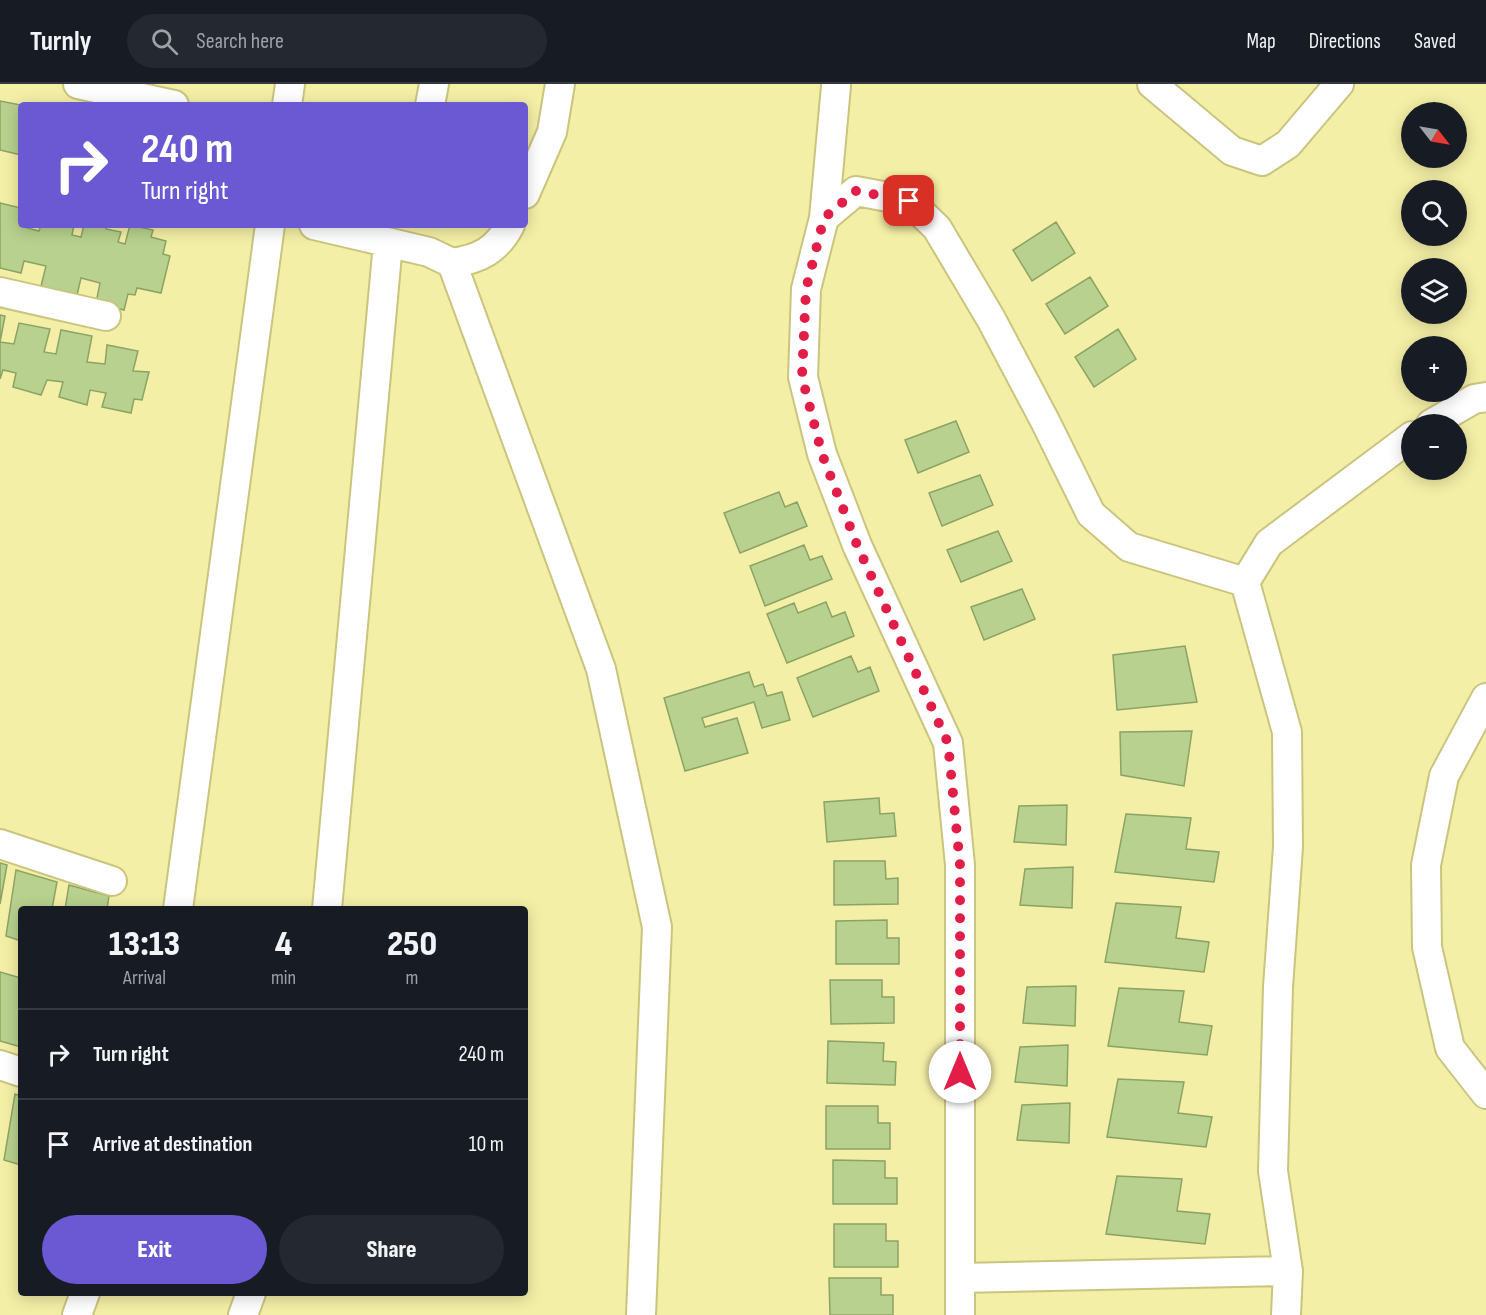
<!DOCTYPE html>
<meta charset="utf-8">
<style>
body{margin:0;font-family:"Sofia Sans Condensed",sans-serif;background:#242831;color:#f1f3f6;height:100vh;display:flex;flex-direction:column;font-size:22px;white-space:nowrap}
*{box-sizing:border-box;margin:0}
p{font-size:20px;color:#9ea1a6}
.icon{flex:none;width:33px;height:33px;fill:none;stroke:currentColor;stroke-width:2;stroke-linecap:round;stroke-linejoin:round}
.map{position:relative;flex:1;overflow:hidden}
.side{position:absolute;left:18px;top:822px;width:510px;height:390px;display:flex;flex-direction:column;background:#171b24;border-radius:6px;box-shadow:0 3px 15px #0003}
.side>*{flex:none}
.guide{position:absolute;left:18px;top:18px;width:510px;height:126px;border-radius:6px;box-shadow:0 3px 15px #0003;background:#6a59d2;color:#fff;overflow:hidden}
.needle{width:39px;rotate:121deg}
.tools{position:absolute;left:1401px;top:18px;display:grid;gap:12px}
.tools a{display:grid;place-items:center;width:66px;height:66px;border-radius:50%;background:#171b24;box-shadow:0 3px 15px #0003;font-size:30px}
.pin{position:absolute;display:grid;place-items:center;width:51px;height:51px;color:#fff;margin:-26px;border-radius:12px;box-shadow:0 3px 9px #0006}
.me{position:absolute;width:66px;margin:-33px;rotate:0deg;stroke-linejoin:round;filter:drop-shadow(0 0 4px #0008)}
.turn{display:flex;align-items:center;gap:21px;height:126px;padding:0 24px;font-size:27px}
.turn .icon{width:78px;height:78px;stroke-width:2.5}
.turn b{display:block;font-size:42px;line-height:51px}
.eta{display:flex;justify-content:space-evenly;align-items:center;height:102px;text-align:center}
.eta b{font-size:36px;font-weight:800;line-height:42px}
.cta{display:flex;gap:12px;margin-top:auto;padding:12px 24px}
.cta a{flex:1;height:69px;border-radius:36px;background:#6a59d2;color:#fff;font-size:24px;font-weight:800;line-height:69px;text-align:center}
.cta a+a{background:#242831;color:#f1f3f6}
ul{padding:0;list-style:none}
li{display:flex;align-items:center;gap:18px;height:90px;padding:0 24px;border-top:2px solid #363941}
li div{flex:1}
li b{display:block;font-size:22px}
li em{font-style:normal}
header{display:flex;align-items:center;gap:36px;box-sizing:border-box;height:84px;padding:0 30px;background:#171b24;border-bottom:2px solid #363941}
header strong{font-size:28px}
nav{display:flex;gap:33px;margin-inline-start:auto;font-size:21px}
.search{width:420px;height:54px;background:#242831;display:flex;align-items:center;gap:15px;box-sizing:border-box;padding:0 21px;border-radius:33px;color:#9ea1a6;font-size:22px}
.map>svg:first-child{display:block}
</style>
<header>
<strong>Turnly</strong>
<div class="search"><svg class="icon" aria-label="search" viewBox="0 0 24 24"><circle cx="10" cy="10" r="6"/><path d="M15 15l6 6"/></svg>Search here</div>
<nav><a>Map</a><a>Directions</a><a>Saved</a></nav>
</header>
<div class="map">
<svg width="1486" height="1231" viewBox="0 0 1486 1231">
<rect width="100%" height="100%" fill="#f4efa6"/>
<path fill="#b8d18e" stroke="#8ca363" stroke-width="1.5" d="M0,17l21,4v50l-21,-5z
M0,119l21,5 -1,18 19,5 2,-6h33l-2,10 9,2 3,-12h23l-1,4 15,3 -3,10 7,2 5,-19 23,5 -2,7 15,4 -3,13 7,2 -9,37 -24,-5 -2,7 -7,-1 -4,16 -28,-7 4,-20 -19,-5 -4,17 -36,-9 5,-20 -22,-5 -3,12 -21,-5z
M1056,138l19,31 -43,28 -19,-31z
M1090,193l18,29 -43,28 -19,-30z
M0,231l5,1 -5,26 14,2 5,-21 31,6 -6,23 12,2 5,-24 31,6 -5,26 18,2 2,-19 31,6 -5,20 16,1 -7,28 -8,-1 -3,14 -29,-6 4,-14 -16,-3 -3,15 -28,-8 4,-15 -16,-2 -6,15 -28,-8 3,-14 -13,-3 -3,9z
M1118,245l18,30 -42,28 -19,-30z
M956,337l13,31 -51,21 -13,-33z
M980,391l13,30 -51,21 -13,-33z
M779,408l6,15 12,-5 10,24 -67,27 -16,-40z
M998,447l14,30 -51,21 -14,-32z
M804,461l6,15 12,-4 10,23 -67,27 -15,-40z
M1022,505l13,30 -51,21 -13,-33z
M826,518l6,15 13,-5 9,24 -67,27 -20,-49 27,-11 4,10z
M1185,562l12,56 -80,8 -4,-55z
M851,572l7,16 12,-5 9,24 -66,26 -16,-39z
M749,588l5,15 9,-3 4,12 15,-4 8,28 -28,8 -8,-26 -52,16 3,9 32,-9 11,35 -63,18 -21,-73z
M1192,647l-8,55 -63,-11 -1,-43z
M879,714l1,16 14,-1 2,23 -69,6 -3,-40z
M1067,721l-1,40 -52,-3 5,-36z
M1126,730l65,4 -5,31 33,3 -5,30 -99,-10z
M834,777h51l1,18 12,-1v26l-64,1z
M0,779l7,2 -7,39z
M1073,783l-1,41 -52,-3 5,-36z
M16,786l41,12 -5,27h-31v32l-15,-5z
M69,801l40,11 -2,13h-42z
M1116,819l65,4 -5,31 33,4 -5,30 -99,-10z
M887,836v18h12v26h-63v-43z
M0,888l21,6v69l-21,-6z
M830,896h52v17h12v26l-63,1z
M1076,902l-1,40 -52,-3 4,-36z
M1119,904l65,3 -5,31 33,4 -5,29 -99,-9z
M828,957l56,2 -1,18 13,1 -1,23 -68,-2z
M1068,961l-1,41 -52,-4 5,-35z
M1118,995l66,3 -6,31 34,4 -6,30 -99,-10z
M15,1010l6,2v69l-17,-5z
M1070,1019l-1,40 -52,-3 5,-35z
M826,1022h52v17h12v26h-64z
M833,1076l52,1v17h12v26h-64z
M1117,1092l65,3 -5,32 33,3 -5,30 -99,-10z
M834,1140h52v17h12v26h-64z
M829,1194h52v17h12v20h-63z"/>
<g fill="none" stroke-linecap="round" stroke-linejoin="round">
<g stroke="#cac57e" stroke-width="32">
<path id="street" d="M78,0l96,21
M1152,0l80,67 30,10 26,-17 51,-60
M287,21l3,-21
M430,21l4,-21
M525,110l27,-62 8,-48
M824,134l12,-132
M314,141l115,27 23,11 149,406 56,258 -16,388
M452,179c28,-4 45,-13 58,-38
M0,208l106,24
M1431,340l43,-25 12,-2
M1486,614l-42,78 -18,89 1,82 23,101 36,46
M0,760l112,37
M178,825l92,-684
M327,825l61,-666
M0,981l21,7
M960,1194l328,-7
M77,1231l8,-22
M243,1231l8,-22
M960,1231v-450l-12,-122 -91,-198 -35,-91 -19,-77 3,-88 18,-71 32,-27 53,10 28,27 54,91 54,102 46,93 38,33 116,35
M1286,1231l2,-44 -15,-100 5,-184 10,-140 -1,-115 -42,-150 24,-39 143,-107"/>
</g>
<use href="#street" stroke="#fff" stroke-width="28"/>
</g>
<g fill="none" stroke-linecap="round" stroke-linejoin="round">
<path stroke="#e11d48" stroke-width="10" stroke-dasharray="0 18" d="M909,117l-53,-10 -32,27 -18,71 -4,88 20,77 35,91 91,198 12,122v207"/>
</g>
</svg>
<div class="tools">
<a><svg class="needle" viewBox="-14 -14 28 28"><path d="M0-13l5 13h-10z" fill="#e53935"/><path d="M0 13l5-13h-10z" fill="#9ea1a6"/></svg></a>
<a><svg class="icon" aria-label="search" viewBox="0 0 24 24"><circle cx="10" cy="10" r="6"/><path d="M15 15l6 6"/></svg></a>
<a><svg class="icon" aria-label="layers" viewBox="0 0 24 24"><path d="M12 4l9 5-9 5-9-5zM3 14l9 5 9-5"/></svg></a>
<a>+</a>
<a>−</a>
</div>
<div class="pin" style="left:909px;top:117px;background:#d93025"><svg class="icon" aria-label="arrive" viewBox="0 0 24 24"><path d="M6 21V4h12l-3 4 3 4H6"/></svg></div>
<svg class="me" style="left:960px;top:988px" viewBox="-20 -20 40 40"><circle r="19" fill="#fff"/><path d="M0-13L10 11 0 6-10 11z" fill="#e11d48"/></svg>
<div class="guide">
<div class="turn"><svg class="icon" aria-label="right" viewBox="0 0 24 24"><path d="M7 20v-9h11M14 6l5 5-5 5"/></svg><div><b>240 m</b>Turn right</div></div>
</div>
<section class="side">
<div class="eta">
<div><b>13:13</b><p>Arrival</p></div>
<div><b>4</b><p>min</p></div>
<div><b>250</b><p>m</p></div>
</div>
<ul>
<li><svg class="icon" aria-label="right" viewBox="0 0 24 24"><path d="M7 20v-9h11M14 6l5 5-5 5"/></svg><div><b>Turn right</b></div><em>240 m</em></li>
<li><svg class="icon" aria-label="arrive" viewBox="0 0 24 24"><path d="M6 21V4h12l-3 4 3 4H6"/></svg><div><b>Arrive at destination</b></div><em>10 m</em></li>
</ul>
<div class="cta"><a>Exit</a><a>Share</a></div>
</section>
</div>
